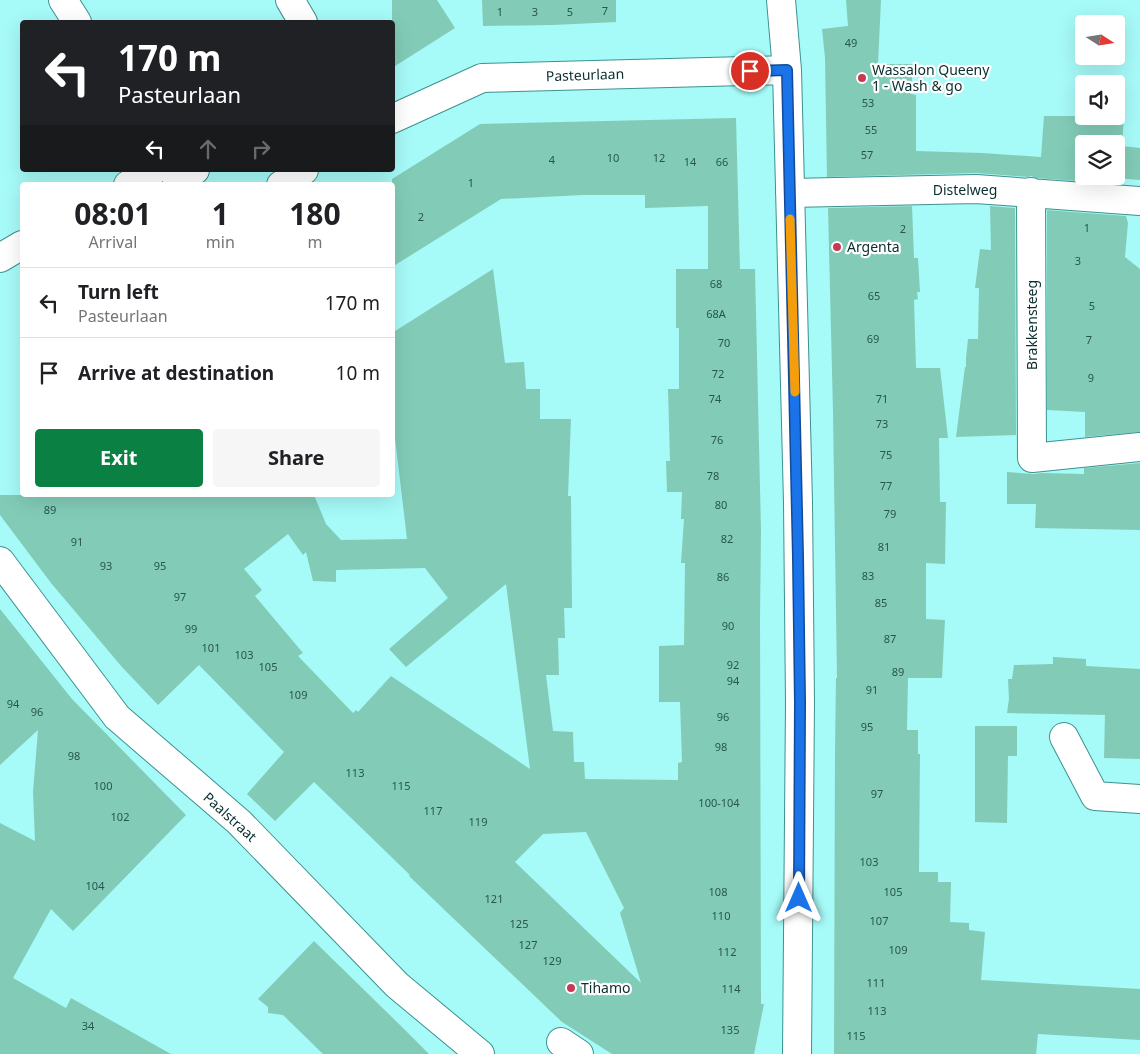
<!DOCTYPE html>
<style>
body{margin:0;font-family:"Noto Sans",sans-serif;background:#f6f6f6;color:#202124;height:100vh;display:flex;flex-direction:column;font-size:19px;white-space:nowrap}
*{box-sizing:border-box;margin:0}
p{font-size:16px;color:#757577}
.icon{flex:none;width:28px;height:28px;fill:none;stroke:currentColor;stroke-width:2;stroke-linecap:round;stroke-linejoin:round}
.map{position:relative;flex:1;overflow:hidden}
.drawer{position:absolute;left:20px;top:182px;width:375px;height:315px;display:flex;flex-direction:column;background:#fff;border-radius:5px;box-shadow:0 5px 20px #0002}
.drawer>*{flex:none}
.hud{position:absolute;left:20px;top:20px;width:375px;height:152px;border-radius:5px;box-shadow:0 5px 20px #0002;background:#202124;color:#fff;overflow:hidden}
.needle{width:32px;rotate:102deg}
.controls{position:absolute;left:1075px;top:15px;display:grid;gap:10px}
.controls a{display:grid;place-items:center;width:50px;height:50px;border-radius:5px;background:#fff;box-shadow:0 5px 20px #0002;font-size:25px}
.pin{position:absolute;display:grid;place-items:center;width:42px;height:42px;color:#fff;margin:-21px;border:2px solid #fff;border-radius:50%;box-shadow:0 1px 5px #0007}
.me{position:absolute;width:55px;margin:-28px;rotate:0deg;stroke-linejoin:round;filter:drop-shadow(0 0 4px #0008)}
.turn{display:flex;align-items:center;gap:18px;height:105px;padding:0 15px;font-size:22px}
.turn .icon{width:65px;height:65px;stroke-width:2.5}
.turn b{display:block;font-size:35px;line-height:42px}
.lanes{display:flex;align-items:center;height:48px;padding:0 15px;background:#0003;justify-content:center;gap:25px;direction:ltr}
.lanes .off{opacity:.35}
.eta{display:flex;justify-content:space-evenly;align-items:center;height:85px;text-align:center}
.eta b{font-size:30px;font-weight:700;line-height:35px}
.button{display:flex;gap:10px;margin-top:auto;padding:10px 15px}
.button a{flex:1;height:58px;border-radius:5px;background:#0b8043;color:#fff;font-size:20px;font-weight:700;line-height:58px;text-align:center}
.button a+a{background:#f6f6f6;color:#202124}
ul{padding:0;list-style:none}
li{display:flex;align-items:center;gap:15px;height:70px;padding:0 15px;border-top:1px solid #e0e0e0}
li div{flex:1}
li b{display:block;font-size:19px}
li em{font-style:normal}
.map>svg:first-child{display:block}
</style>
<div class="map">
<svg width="1140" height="1054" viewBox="0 0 1140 1054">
<rect width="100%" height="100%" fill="#a6faf8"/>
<path fill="#82ccb7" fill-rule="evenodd" d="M392,0h45l18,28 -63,40z
M482,0h134v22l-63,3 -70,1z
M846,0h35l-3,64h35l-2,30 5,1v56l66,2 59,4 3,-41h80l-2,30 18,2v32l-24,-2 2,6 -82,-6 -5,-2 -3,1 -52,-4 -149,4 -2,-119 -3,-29 26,-3zM1084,144h32v32h-32z
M736,118l4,151h15l6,262 -1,87 1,386h3l-10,50h-142l-50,-32 -153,-146 1,-1 -96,-93 -39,39 -28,-27 37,-42 -85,-87 -41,40 -36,-38 -71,-84 -51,-68v-20h314l12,29 15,16 66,-1 -15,-126v-80l101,-64 12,94 19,-1 2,27h14v30h31l-3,77h3l1,112h-8l1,30h-7l1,37h-13l7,56 20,1 1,30h10l1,17 93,1v-17l4,-1 -2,-60h-21v-56l25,-1 1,-82h-4l3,-44h-3l1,-27h-15l-1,-31h4l-2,-72h11v-61h-3v-59h32v-63l-63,2v-13h-62l-82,4 -109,68v-88l88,-55zM288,534l15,21 3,-3 7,29 23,1v-12l89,-2 23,30 -59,51 17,18 100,-83 24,185 -139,-93 -33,36 -2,-2 -3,3 -55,-57 5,-3 -48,-57 7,-6 -18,-21zM586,832l38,76 -4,5 21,70 -126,-121 28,-28z
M912,206l2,52h4l2,34h-3l1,7 -4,1 2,68h24l8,70h-9l1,64h6l-1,62 -19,-1v56l19,1 -3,58h-34l-1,52h11v24h2l-1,118h19v10h13l-1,40 19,1v7l16,2 -4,48 159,9v51l-102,-6 -2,20h-202l1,-302 1,-74h1l-4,-266 -5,-204z
M990,206l25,2 1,227 -60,2 9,-70h1v-9l2,-19h10l1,-51h-4l5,-39 11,1z
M1047,210l79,6 2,7 -3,34 15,12v163l-55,5v-25l-38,-2z
M1140,463v67l-105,-2 1,-24h-29v-32l27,2 8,-1 42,1v-6z
M0,609l72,90 114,116 -113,116 -22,-22 -38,69 53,30 5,-10 100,56h-171v-231l35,18 -2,-49 5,-62 -38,35z
M1053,657l33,2v7l54,3v90l-36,-1 1,-43 -98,-2 2,-14 -1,-20h4l2,-14 39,-1z
M975,726h42v30h-9l-1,67 -32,-1z
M314,941l86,84 29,29h-106l-40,-39 -15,-2v-6l-10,-8z"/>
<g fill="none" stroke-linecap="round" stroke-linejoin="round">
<g stroke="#3d9290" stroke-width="30">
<path id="minor" d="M63,0l14,22
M290,0l13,22
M781,0l6,70 11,432 2,201 -3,351
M392,119l90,-41 305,-8
M177,181l18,-11
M128,185l26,-15
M281,185l23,-15
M1031,192l1,266 108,-11
M790,193l186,-4 164,12
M0,258l22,-13
M0,561l117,156 122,105 158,163 83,69
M1064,737l31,59 45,3
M561,1042l18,12"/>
</g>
<use href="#minor" stroke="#fff" stroke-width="28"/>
</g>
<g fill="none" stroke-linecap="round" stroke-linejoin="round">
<g stroke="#114b97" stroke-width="12">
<path id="route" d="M750,71l37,-1 11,487 2,146 -1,195"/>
</g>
<use href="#route" stroke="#1a73e8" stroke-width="9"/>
<path stroke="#f59e0b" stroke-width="9" d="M790,219l5,173"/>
</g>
<g fill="#c93956" stroke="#fff" stroke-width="2">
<circle cx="862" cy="78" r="5"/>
<circle cx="837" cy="247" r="5"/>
<circle cx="571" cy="988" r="5"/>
</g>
<g text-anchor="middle" stroke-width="4.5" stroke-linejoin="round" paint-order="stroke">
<g font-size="11" fill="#275650">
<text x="605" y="15">7</text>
<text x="500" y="16">1</text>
<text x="535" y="16">3</text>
<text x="570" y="16">5</text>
<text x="851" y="47">49</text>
<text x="868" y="107">53</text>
<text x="871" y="134">55</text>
<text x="867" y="159">57</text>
<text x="613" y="162">10</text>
<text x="659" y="162">12</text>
<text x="552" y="164">4</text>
<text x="690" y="166">14</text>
<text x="722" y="166">66</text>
<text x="471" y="187">1</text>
<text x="421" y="221">2</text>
<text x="1087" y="232">1</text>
<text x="903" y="233">2</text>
<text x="1078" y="265">3</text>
<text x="716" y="288">68</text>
<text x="874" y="300">65</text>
<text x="1092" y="310">5</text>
<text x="716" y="318">68A</text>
<text x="873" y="343">69</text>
<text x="1089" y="344">7</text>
<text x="724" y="347">70</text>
<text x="718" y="378">72</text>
<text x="1091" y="382">9</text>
<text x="715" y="403">74</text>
<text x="882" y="403">71</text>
<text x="882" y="428">73</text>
<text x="717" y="444">76</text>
<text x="886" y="459">75</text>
<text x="713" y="480">78</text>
<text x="886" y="490">77</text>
<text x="721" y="509">80</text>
<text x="50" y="514">89</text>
<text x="890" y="518">79</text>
<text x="727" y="543">82</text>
<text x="77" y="546">91</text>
<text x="884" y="551">81</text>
<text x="106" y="570">93</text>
<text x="160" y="570">95</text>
<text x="868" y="580">83</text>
<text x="723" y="581">86</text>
<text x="180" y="601">97</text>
<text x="881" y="607">85</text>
<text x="728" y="630">90</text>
<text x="191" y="633">99</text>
<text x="890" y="643">87</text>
<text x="211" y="652">101</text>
<text x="244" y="659">103</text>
<text x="733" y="669">92</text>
<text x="268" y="671">105</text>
<text x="898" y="676">89</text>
<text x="733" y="685">94</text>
<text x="872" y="694">91</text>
<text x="298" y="699">109</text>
<text x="13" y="708">94</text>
<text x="37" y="716">96</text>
<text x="723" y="721">96</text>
<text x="867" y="731">95</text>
<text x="721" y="751">98</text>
<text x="74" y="760">98</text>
<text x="355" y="777">113</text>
<text x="103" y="790">100</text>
<text x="401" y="790">115</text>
<text x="877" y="798">97</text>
<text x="719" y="807">100-104</text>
<text x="433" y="815">117</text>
<text x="120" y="821">102</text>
<text x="478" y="826">119</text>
<text x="869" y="866">103</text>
<text x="95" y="890">104</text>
<text x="718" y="896">108</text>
<text x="893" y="896">105</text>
<text x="494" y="903">121</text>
<text x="721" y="920">110</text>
<text x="879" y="925">107</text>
<text x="519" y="928">125</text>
<text x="528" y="949">127</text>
<text x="898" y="954">109</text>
<text x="727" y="956">112</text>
<text x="552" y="965">129</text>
<text x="876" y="987">111</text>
<text x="731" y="993">114</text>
<text x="877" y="1015">113</text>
<text x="88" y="1030">34</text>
<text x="730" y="1034">135</text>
<text x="856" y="1040">115</text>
</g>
<g font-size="14" fill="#092e2e" stroke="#fff" text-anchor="start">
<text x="872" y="75">Wassalon Queeny<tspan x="872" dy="16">1 - Wash &amp; go</tspan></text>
<text x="847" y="252">Argenta</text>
<text x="581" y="993">Tihamo</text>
</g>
<g font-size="14" fill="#092e2e" stroke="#fff">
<text transform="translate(585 75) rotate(-2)" y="5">Pasteurlaan</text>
<text x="965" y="195">Distelweg</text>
<text transform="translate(1032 325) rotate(-90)" y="5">Brakkensteeg</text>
<text transform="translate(230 817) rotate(42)" y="5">Paalstraat</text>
</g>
</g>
</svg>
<div class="controls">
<a><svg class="needle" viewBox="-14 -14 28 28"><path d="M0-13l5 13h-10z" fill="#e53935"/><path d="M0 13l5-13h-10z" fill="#757577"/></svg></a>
<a><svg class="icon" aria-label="sound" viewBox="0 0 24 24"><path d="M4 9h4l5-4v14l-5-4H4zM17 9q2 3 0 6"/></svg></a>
<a><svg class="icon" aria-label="layers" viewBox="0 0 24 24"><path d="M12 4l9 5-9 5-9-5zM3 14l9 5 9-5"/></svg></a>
</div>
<div class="pin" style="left:750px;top:71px;background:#d93025"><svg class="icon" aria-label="arrive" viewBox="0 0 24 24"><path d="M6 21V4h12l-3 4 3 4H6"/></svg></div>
<svg class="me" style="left:799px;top:898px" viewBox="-20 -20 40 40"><path d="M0-17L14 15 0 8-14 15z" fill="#1a73e8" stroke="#fff" stroke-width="4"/></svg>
<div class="hud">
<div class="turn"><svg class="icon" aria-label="left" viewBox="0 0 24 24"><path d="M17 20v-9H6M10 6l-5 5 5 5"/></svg><div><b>170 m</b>Pasteurlaan</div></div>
<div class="lanes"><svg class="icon" aria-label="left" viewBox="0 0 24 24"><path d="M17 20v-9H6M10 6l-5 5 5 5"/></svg><svg class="icon off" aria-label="ahead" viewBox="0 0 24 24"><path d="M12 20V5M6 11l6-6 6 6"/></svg><svg class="icon off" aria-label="right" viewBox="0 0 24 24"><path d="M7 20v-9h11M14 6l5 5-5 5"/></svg></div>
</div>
<section class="drawer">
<div class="eta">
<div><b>08:01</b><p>Arrival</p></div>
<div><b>1</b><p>min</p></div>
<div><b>180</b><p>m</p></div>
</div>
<ul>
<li><svg class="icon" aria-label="left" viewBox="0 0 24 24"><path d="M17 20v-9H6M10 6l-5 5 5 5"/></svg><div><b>Turn left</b><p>Pasteurlaan</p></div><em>170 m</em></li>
<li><svg class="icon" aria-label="arrive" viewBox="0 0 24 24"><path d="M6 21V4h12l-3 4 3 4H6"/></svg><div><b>Arrive at destination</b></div><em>10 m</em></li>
</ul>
<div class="button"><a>Exit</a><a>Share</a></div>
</section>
</div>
